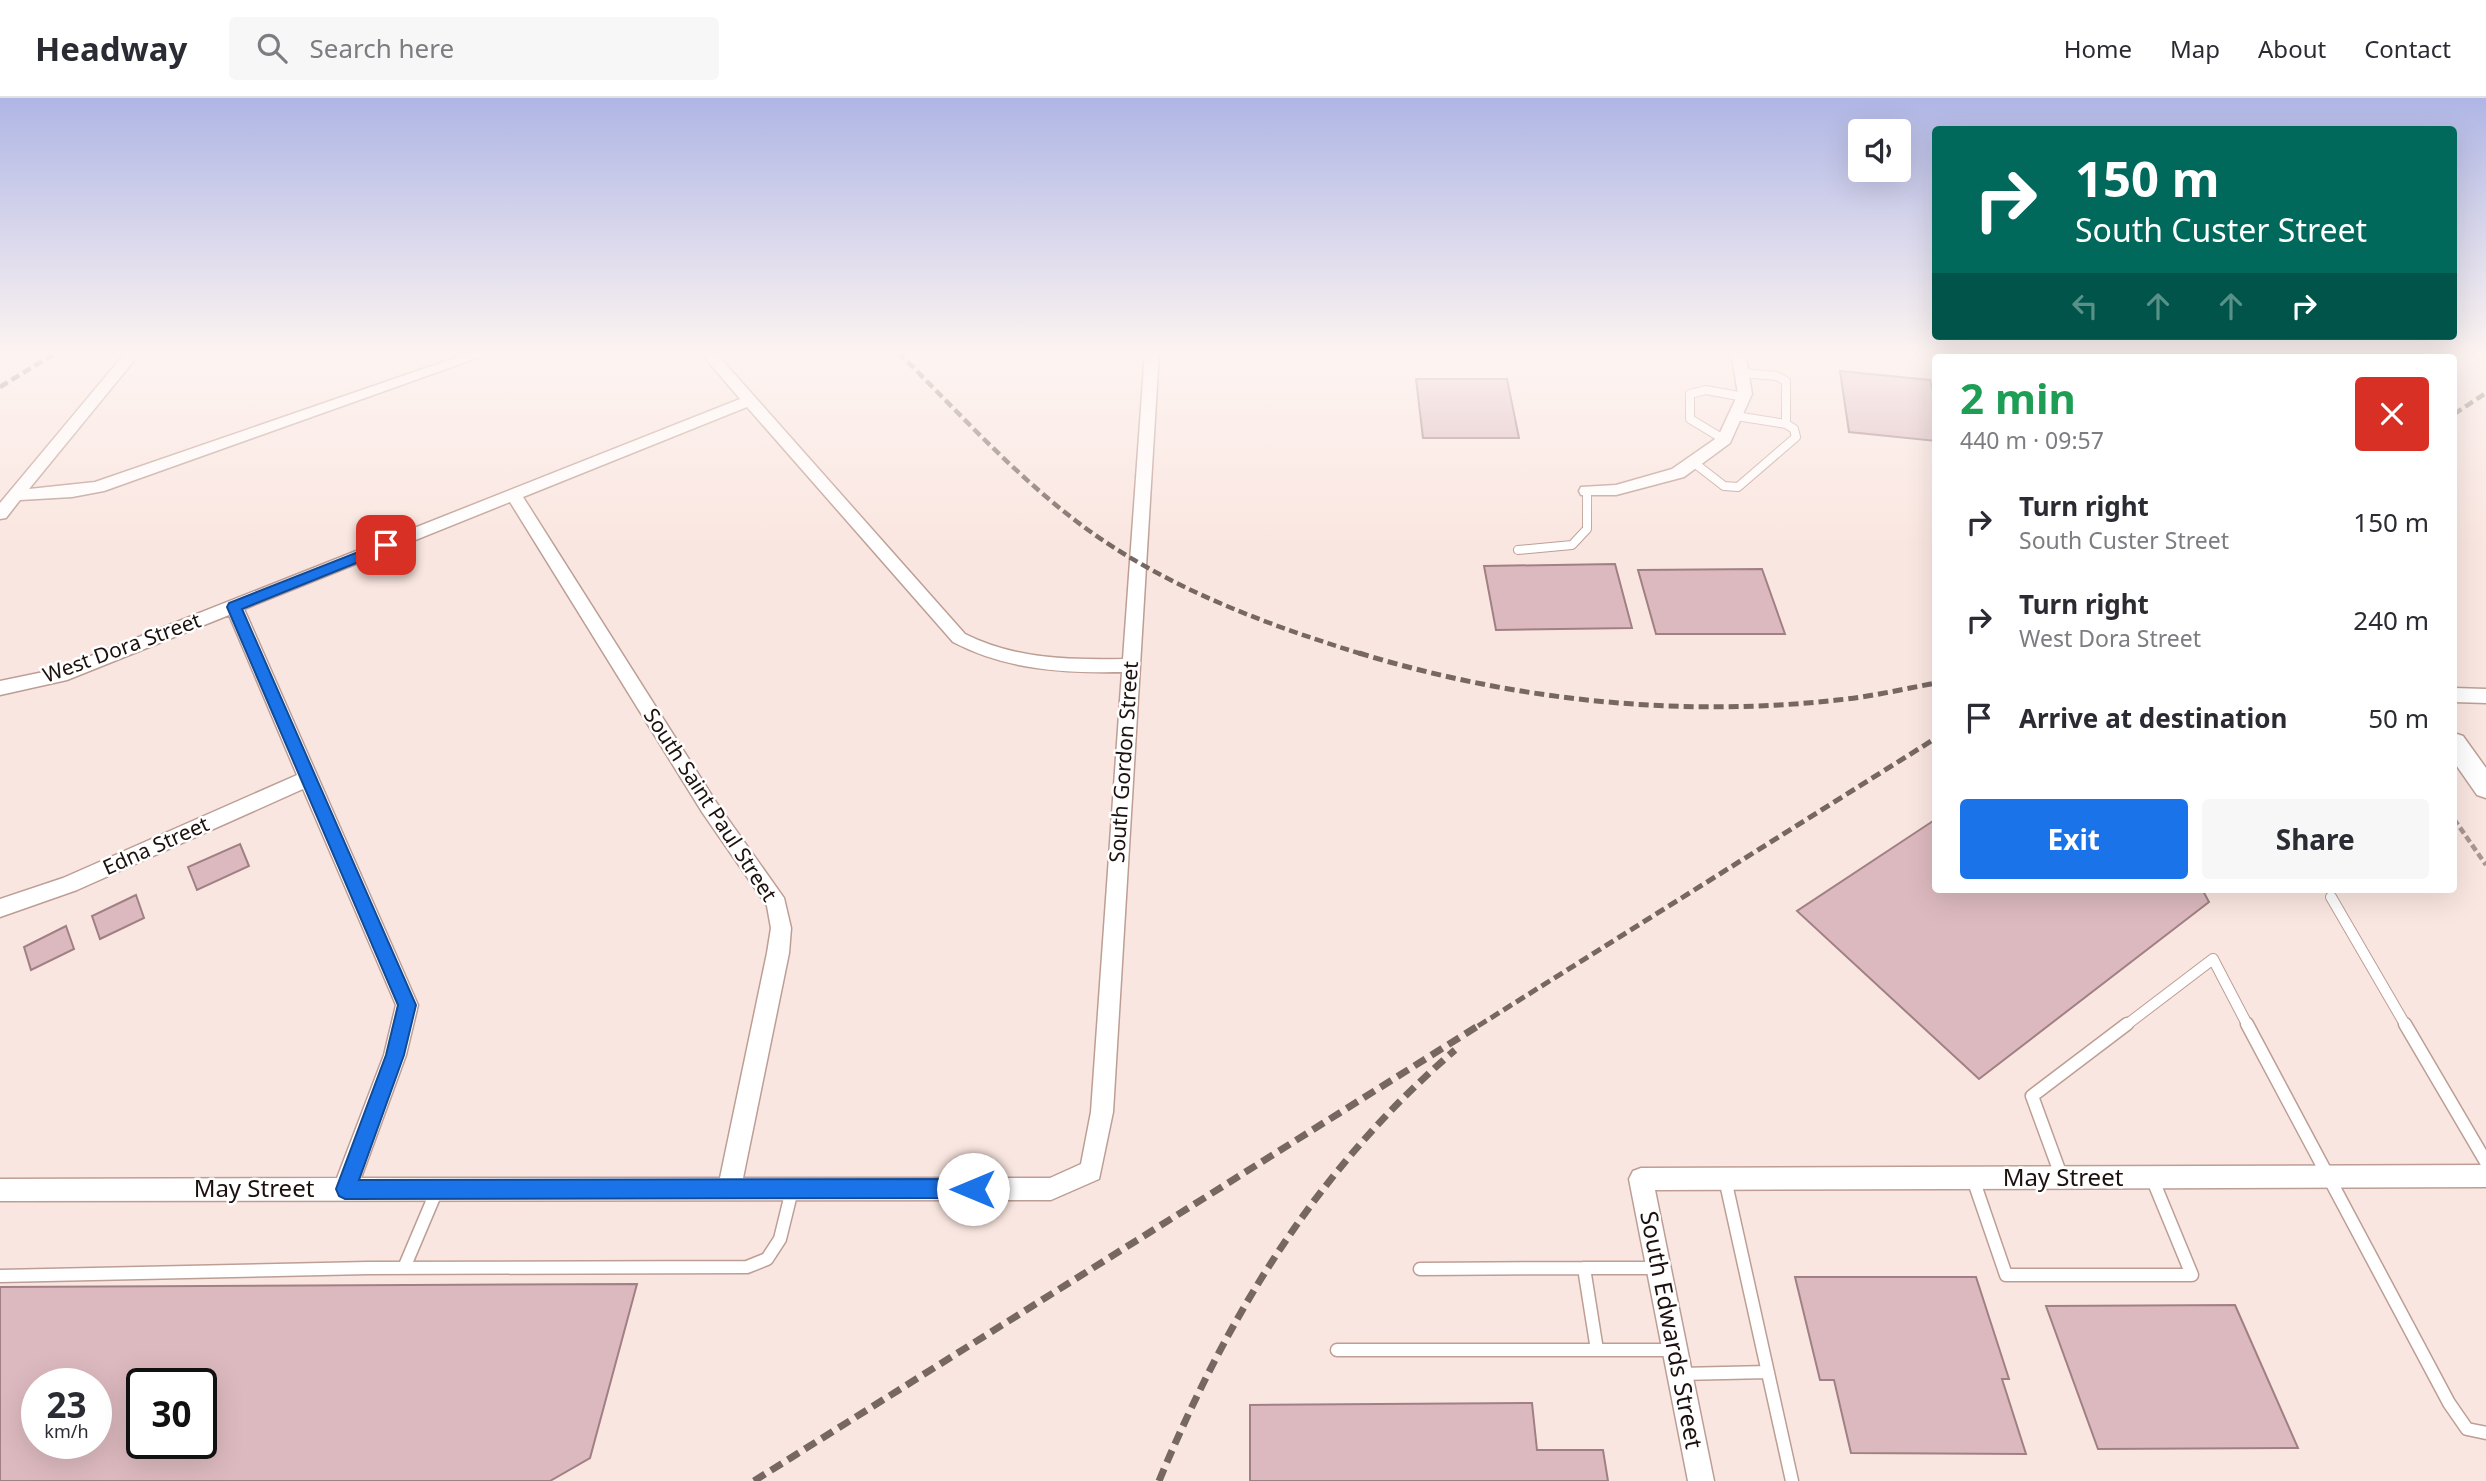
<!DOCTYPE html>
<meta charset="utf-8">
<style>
body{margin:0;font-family:"Noto Sans",sans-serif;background:#f7f7f7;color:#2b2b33;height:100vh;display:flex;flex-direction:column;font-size:26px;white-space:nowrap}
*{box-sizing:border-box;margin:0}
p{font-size:23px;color:#7c7c81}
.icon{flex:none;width:38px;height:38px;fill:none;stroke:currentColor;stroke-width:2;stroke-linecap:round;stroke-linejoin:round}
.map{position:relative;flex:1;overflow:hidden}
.drawer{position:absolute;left:1932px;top:256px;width:525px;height:539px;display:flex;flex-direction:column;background:#fff;border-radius:7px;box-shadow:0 7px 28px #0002}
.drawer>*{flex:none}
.hud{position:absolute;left:1932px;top:28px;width:525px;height:214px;border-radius:7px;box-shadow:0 7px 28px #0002;background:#00695c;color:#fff;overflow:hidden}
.buttons{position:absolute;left:1848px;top:21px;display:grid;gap:14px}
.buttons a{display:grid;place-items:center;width:63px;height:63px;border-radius:7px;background:#fff;box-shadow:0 7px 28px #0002;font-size:35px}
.speed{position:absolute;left:21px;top:1270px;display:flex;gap:14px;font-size:35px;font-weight:700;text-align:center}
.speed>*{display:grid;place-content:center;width:91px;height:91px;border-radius:50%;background:#fff;box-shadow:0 7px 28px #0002;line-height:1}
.speed small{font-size:18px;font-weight:400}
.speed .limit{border:4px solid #111;border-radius:10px;background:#fff;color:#111}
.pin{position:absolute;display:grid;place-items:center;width:60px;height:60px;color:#fff;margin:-30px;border-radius:14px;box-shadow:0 4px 10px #0006}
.me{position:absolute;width:77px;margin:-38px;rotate:270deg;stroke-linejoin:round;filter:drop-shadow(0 0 5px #0008)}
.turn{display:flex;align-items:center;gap:24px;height:147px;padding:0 28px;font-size:32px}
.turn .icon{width:91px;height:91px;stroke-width:2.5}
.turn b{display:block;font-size:49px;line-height:60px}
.lanes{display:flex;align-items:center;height:66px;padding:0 28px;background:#0003;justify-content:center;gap:35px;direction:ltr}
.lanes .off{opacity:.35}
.round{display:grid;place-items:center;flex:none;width:74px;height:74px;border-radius:7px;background:#f7f7f7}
.head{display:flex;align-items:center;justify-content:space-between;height:119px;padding:0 28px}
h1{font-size:42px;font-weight:700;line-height:52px;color:#1e9e55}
.button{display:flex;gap:14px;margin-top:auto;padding:14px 28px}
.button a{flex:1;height:80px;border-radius:7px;background:#1a73e8;color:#fff;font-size:28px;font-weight:700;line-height:80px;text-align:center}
.button a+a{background:#f7f7f7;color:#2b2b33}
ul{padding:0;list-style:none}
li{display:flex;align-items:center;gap:21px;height:98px;padding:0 28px}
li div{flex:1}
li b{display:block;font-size:26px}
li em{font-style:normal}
header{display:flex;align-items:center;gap:42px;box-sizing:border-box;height:98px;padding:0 35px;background:#fff;border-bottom:2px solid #e1e1e2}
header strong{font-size:33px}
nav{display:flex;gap:38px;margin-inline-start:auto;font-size:24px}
.search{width:490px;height:63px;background:#f7f7f7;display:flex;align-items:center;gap:18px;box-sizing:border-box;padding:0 24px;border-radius:7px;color:#7c7c81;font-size:26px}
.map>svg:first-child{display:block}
</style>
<header>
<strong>Headway</strong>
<div class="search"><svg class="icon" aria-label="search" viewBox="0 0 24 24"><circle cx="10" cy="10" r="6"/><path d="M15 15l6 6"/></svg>Search here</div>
<nav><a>Home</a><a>Map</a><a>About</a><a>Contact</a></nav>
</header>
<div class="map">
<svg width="2486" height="1383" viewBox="0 0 2486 1383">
<rect width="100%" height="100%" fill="#fae6e0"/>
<path fill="#dcb9be" stroke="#a08084" stroke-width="2" fill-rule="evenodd" d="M1840,273l90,9 6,22v39l-87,-9z
M1416,281h91l12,59h-96z
M1615,466l17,64 -136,2 -12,-64z
M1762,471l23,65h-129l-18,-64z
M1936,721v70h266l7,13 -230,177 -182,-168z
M240,746l9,22 -52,24 -9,-23z
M136,797l8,23 -44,21 -8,-23z
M66,828l8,23 -43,21 -7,-23z
M1795,1179h181l33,102h-7l24,75 -175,-1 -17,-73h-14z
M637,1186l-47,174 -40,23h-550v-194zM37,1286h59v60h-59zM142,1286h59v60h-59z
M2235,1207l63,143 -200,1 -52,-143z
M1532,1305l5,47h66l5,31h-358v-76z"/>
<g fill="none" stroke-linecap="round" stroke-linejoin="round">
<g stroke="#bd9e95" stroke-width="10">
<path id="lane-far2" d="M2107,254l3,5
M1742,275l35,3 9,5v43
M1725,342l-35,-21v-25l16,-4 38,7
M1693,364l31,24 14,1 58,-50 -2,-8 -8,-5 -50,-8
M1518,452l54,-5 15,-16v-38"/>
</g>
<g stroke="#bd9e95" stroke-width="12">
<path id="lane-far1" d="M2331,799l75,129
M2125,928l88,-67 35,67"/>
</g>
<g stroke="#bd9e95" stroke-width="15">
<path id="lane" d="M2247,926l202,379 18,26 19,4
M2405,926l81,138
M2062,1080l-30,-82 95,-72
M1725,1081l67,302
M1973,1081l33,96h186l-40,-97
M404,1170l33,-78
M1420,1171l164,-1
M0,1178l368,-8 379,-1 20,-8 13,-20 12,-49
M1337,1252h337
M1597,1252l-13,-82h75
M1680,1276l88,-2"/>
</g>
<g stroke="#bd9e95" stroke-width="3">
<path id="street" d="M126,254h15l-112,137 66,-7 377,-130h22l-390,139 -32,6 -52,3 -14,18 -6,1v-16z
M700,254h15l250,282c50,25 103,26 158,25l22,-307h14l-46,760 -14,67 -48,21 -1051,1v-22l337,-1 47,-123 12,-50 -93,-216 -226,101 -77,27v-18l63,-21 234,-103 -68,-160 -162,65 -67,15v-14l58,-12 682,-270zM747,309l206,235c54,28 109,31 169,30l-31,440 -10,52 -31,14h-307l46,-225 2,-25 -7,-30 -68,-96 -193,-305zM510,404l192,310 65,94 4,22 -4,25 -47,225h-359l45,-123 12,-50 -174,-396z
M1731,254h14l7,42 -22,49 -46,34 -68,18h-35l-2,-4 2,-4 35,-2 56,-16 46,-32 20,-43z
M2454,590l32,1v14l-32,-1z
M2486,1067v22l-831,3 59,291h-26l-59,-302 4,-8 8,-3z"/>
</g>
<g stroke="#bd9e95" stroke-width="3">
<path id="secondary" d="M2160,254h20l3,5h-20z
M2454,635l9,3 23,32v30l-9,-3 -23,-33z"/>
</g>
<path stroke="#a89792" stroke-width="3.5" stroke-dasharray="6 2.5" stroke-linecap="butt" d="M2130,254l3,5"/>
<path stroke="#a89792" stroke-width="4.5" stroke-dasharray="7 3.5" stroke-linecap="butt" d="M2454,721l32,46"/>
<use href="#lane-far2" stroke="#fff" stroke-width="8"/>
<use href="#lane-far1" stroke="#fff" stroke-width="10"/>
<use href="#lane" stroke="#fff" stroke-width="12"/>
<use href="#street" fill="#fff" fill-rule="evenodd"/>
<use href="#secondary" fill="#fff" fill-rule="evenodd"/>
<path stroke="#766763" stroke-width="4.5" stroke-dasharray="9 4.5" stroke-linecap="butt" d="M898,254c58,58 113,119 178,169 85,65 188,103 289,134
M0,289l57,-35
M2454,316l32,-21"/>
<path stroke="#766763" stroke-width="5" stroke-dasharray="10 5" stroke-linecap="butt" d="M1359,555c152,47 320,65 478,47 33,-3 66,-11 99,-17
M1478,928l458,-288"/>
<path stroke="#766763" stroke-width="7" stroke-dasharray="13 7" stroke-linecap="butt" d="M754,1383l727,-457
M1159,1383c70,-168 157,-311 296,-431"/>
</g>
<linearGradient id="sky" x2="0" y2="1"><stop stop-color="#afb6e5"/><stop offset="0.57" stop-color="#fdf4f1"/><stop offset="1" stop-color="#fdf4f1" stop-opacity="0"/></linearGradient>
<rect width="2486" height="448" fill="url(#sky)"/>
<path fill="#1a73e8" stroke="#114b97" stroke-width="2" d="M386,443l5,1v7l-149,60 174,396 -12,50 -45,125 614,-1 7,3 3,7 -3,6 -7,3 -628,1 -6,-3 -3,-7 50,-134 12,-50 -171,-398 2,-4z"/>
<g text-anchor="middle" stroke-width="5" stroke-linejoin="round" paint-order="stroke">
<g font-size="21" fill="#1c110e" stroke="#fff">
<text transform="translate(122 550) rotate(-20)" y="7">West Dora Street</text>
<text transform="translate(1124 664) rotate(-86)" y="7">South Gordon Street</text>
<text transform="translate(710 707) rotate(57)" y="7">South Saint Paul Street</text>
<text transform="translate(156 748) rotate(-24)" y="7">Edna Street</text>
</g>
<g font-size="24" fill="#1c110e" stroke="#fff">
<text x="2063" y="1088">May Street</text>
<text x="254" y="1099">May Street</text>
<text transform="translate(1671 1232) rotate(79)" y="8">South Edwards Street</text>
</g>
</g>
</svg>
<div class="buttons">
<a><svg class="icon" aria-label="sound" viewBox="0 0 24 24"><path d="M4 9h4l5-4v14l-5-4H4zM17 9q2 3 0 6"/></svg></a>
</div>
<div class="speed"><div>23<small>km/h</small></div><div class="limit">30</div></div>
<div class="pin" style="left:386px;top:447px;background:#d93025"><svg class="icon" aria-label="arrive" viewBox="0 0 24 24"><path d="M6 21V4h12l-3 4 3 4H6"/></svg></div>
<svg class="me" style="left:973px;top:1091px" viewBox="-20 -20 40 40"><circle r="19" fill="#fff"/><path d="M0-13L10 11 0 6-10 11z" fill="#1a73e8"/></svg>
<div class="hud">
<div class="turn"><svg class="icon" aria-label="right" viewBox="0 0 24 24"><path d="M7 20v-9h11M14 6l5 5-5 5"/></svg><div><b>150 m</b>South Custer Street</div></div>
<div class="lanes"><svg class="icon off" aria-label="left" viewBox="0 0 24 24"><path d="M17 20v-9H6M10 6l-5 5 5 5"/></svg><svg class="icon off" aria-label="ahead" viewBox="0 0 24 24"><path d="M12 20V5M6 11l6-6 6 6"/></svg><svg class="icon off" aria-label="ahead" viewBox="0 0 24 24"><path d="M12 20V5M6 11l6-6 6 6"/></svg><svg class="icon" aria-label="right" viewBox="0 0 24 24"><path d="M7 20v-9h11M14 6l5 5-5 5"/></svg></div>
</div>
<section class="drawer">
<div class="head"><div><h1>2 min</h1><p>440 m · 09:57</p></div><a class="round" style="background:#d93025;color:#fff"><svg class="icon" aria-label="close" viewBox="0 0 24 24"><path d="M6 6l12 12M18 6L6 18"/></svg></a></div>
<ul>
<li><svg class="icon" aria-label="right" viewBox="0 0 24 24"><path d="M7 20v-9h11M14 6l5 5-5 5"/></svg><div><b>Turn right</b><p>South Custer Street</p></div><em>150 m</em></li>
<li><svg class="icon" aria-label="right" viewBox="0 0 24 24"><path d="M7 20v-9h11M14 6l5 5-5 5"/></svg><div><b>Turn right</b><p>West Dora Street</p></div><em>240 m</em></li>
<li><svg class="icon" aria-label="arrive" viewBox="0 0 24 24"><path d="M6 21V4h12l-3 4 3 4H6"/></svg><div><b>Arrive at destination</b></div><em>50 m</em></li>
</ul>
<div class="button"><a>Exit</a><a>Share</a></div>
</section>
</div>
